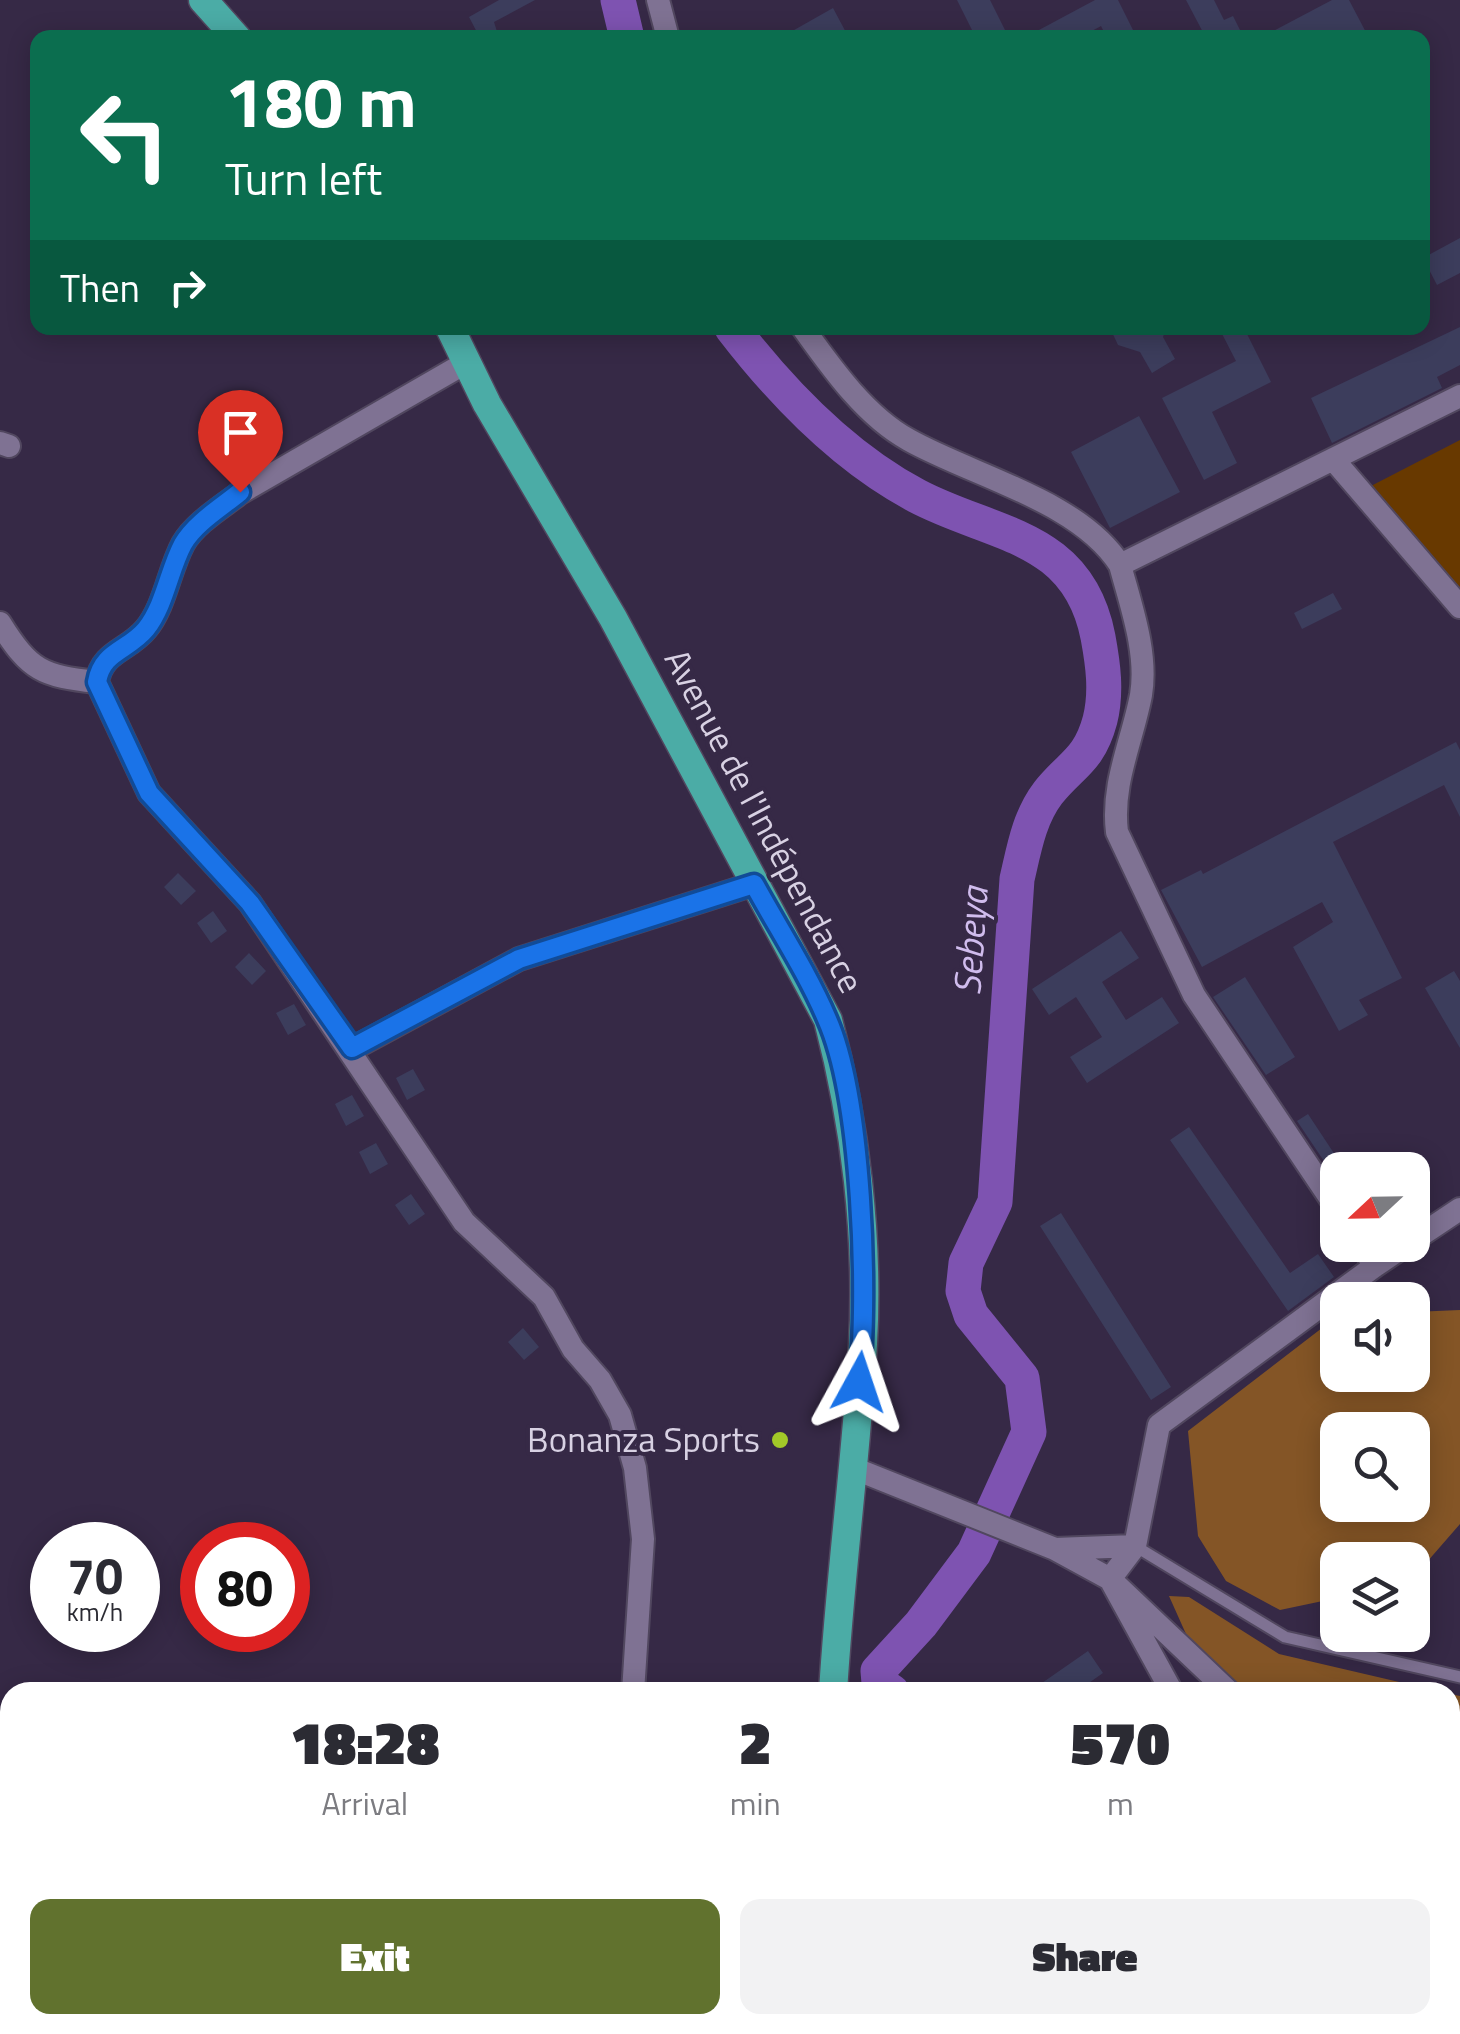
<!DOCTYPE html>
<meta charset="utf-8">
<style>
body{margin:0;font-family:"Titillium Web",sans-serif;background:#f2f2f3;color:#2b2b33;height:100vh;display:flex;flex-direction:column;font-size:38px;white-space:nowrap}
*{box-sizing:border-box;margin:0}
p{font-size:32px;color:#7c7c81}
.icon{flex:none;width:55px;height:55px;fill:none;stroke:currentColor;stroke-width:2;stroke-linecap:round;stroke-linejoin:round}
.map{position:relative;flex:1;overflow:hidden}
.details{position:absolute;left:0px;top:1682px;width:1460px;height:352px;display:flex;flex-direction:column;background:#fff;border-radius:30px 30px 0 0;box-shadow:0 5px 25px #0003}
.details>*{flex:none}
.top-card{position:absolute;left:30px;top:30px;width:1400px;height:305px;border-radius:20px;box-shadow:0 5px 25px #0003;background:#0b6e4f;color:#fff;overflow:hidden}
.needle{width:65px;rotate:248deg}
.controls{position:absolute;left:1320px;top:1152px;display:grid;gap:20px}
.controls a{display:grid;place-items:center;width:110px;height:110px;border-radius:20px;background:#fff;box-shadow:0 5px 25px #0003;font-size:50px}
.speed{position:absolute;left:30px;top:1522px;display:flex;gap:20px;font-size:50px;font-weight:700;text-align:center}
.speed>*{display:grid;place-content:center;width:130px;height:130px;border-radius:50%;background:#fff;box-shadow:0 5px 25px #0003;line-height:1}
.speed small{font-size:25px;font-weight:400}
.speed .limit{border:15px solid #d22;background:#fff;color:#111}
.pin{position:absolute;display:grid;place-items:center;width:85px;height:85px;color:#fff;margin:-102px -42px;border-radius:50% 50% 50% 0;rotate:-45deg;box-shadow:0 0 10px #0007}
.pin .icon{rotate:45deg}
.me{position:absolute;width:110px;margin:-55px;rotate:5deg;stroke-linejoin:round;filter:drop-shadow(0 0 8px #0008)}
.turn{display:flex;align-items:center;gap:35px;height:210px;padding:0 30px;font-size:45px}
.turn .icon{width:130px;height:130px;stroke-width:2.5}
.turn b{display:block;font-size:70px;line-height:85px}
.then{display:flex;align-items:center;height:95px;padding:0 30px;background:#0003;gap:20px;font-size:38px}
.eta{display:flex;justify-content:space-evenly;align-items:center;height:170px;text-align:center}
.eta b{font-size:60px;font-weight:800;line-height:70px}
.action{display:flex;gap:20px;margin-top:auto;padding:20px 30px}
.action a{flex:1;height:115px;border-radius:20px;background:#61722e;color:#fff;font-size:40px;font-weight:800;line-height:115px;text-align:center}
.action a+a{background:#f2f2f3;color:#2b2b33}
.map>svg:first-child{display:block}
</style>
<div class="map">
<svg width="1460" height="2034" viewBox="0 0 1460 2034">
<rect width="100%" height="100%" fill="#362946"/>
<path fill="#683900" d="M1460,440v155l-91,-108z"/>
<path fill="#845526" fill-rule="evenodd" d="M1460,1310v214l-47,54 -1,-18h-74l-1,38 -57,12 -54,-29 -28,-45 -10,-105 134,-103 15,-3 1,50h74l1,-63zM1338,1430h74v75h-74z
M1169,1596l20,1 90,57 163,38h-200l-52,-49z
M1450,1694l10,2v125l-10,-6z"/>
<g fill="none" stroke-linecap="round" stroke-linejoin="round">
<path stroke="#7e53b1" stroke-width="35" d="M618,0l9,38
M732,328c50,65 111,129 185,168 76,40 161,38 181,141 5,27 9,55 2,83 -11,41 -29,44 -52,73 -19,25 -24,56 -31,86l-22,323 -29,61 -3,28 8,24 51,63 7,54 -55,121 -53,71 -43,47 1,12 13,9
M1040,2025l3,9"/>
</g>
<path fill="#3c3d5c" d="M499,0h36l-41,22 5,16h-19l-11,-21z
M957,0h33l19,38h-33z
M1095,0h23l19,38h-30l-6,-12 -22,12h-55z
M1186,0h28l10,20 9,-4 11,22h-38z
M1332,0h17l20,38h-109z
M833,8l16,30h-69z
M1460,238v35l-23,12 -14,-27z
M1460,327v38l-23,12 5,11 -110,55 -21,-45z
M1110,328h56l-3,9 12,22 -23,14 -12,-21 -22,-7z
M1219,328h25l27,54 -59,30 25,51 -33,17 -42,-82 74,-37z
M1139,416l41,76 -70,36 -39,-76z
M1333,593l9,16 -40,20 -8,-16z
M1456,742l4,8v67l-16,-32 -111,57 69,136 -43,22 9,15 -29,16 -46,-84 40,-25 -11,-20 -120,65 -41,-77 40,-20 2,4z
M178,873l18,18 -15,14 -17,-18z
M213,911l14,20 -16,12 -14,-20z
M1121,931l18,27 -37,24 24,38 36,-23 17,26 -92,60 -17,-26 32,-20 -26,-40 -27,18 -17,-26z
M249,953l17,18 -14,14 -17,-18z
M1454,971l6,10v67l-35,-60z
M1245,977l50,80 -29,18 -53,-78z
M294,1004l12,21 -18,10 -12,-22z
M413,1069l12,21 -18,10 -11,-22z
M352,1095l12,21 -18,10 -11,-22z
M1308,1114l37,56h-7v12l-41,-61z
M1189,1127l101,146 28,-19 16,23 -46,34 -118,-171z
M376,1143l12,21 -18,10 -11,-22z
M411,1194l14,20 -16,11 -14,-20z
M1061,1213l110,174 -20,13 -111,-174z
M523,1328l16,19 -15,13 -16,-18z
M1088,1651l15,22 -27,19h-47z"/>
<g fill="none" stroke-linecap="round" stroke-linejoin="round">
<g stroke="#51475f" stroke-width="15">
<path id="service" d="M1135,1546l150,91 175,40"/>
</g>
<g stroke="#51475f" stroke-width="26">
<path id="minor" d="M658,0l10,38
M803,328c28,39 62,88 106,112 64,36 171,61 211,125
M467,362l-227,131c-18,14 -45,30 -57,51 -14,26 -18,62 -37,85 -18,22 -44,22 -49,53l52,111 101,110 214,319 80,75 29,52 27,31 20,35 15,53 8,71 -10,153
M0,443l9,3
M1333,459l127,148
M0,623c30,48 42,53 97,59
M352,1049l167,-90 235,-75
M1338,1210l-144,-215 -77,-163c-6,-48 15,-90 24,-137 7,-42 -10,-89 -21,-130l340,-169
M1412,1241l48,-32
M1361,1245l14,21 31,-21
M853,1468l202,81 55,30 119,113
M1135,1546l-25,33 62,113
M1055,1549l80,-3 24,-121 216,-159
M1450,1820l10,8
M1362,2025l2,9"/>
</g>
<g stroke="#51475f" stroke-width="29">
<path id="tertiary" d="M95,2034l3,-9"/>
</g>
<g stroke="#51475f" stroke-width="29">
<path id="primary" d="M0,1921l10,-5"/>
</g>
<g stroke="#51475f" stroke-width="31">
<path id="trunk" d="M203,0l34,38
M450,328l37,76 126,214 215,402c27,103 41,217 35,324 -7,116 -23,232 -30,348
M868,2025l2,9"/>
</g>
<path stroke="#827890" stroke-width="4" stroke-dasharray="8 5" stroke-linecap="butt" d="M1108,2025l1,9"/>
<use href="#service" stroke="#7f7293" stroke-width="11"/>
<use href="#minor" stroke="#7f7293" stroke-width="22"/>
<use href="#tertiary" stroke="#7f7293" stroke-width="25"/>
<use href="#primary" stroke="#589ea1" stroke-width="25"/>
<use href="#trunk" stroke="#4baca6" stroke-width="28"/>
</g>
<g fill="none" stroke-linecap="round" stroke-linejoin="round">
<g stroke="#114b97" stroke-width="25">
<path id="route" d="M240,492c-18,15 -45,31 -57,52 -14,26 -18,61 -37,85 -18,22 -44,22 -49,53l52,111 101,110 102,145 167,-89 235,-75c24,44 53,88 73,135 35,79 42,275 32,363"/>
</g>
<use href="#route" stroke="#1a73e8" stroke-width="18"/>
</g>
<circle fill="#a2c928" stroke="#362946" stroke-width="4" cx="780" cy="1440" r="10"/>
<g text-anchor="middle" stroke-width="8" stroke-linejoin="round" paint-order="stroke">
<g font-size="35" fill="#d8d1e3" stroke="#362946">
<text transform="translate(764 821) rotate(62)" y="12">Avenue de l'Indépendance</text>
</g>
<g font-size="35" fill="#d8d1e3" stroke="#362946" text-anchor="end">
<text x="760" y="1452">Bonanza Sports</text>
</g>
<g font-size="38" font-style="italic" fill="#d0bced" stroke="#362946">
<text transform="translate(971 941) rotate(-86)" y="13">Sebeya</text>
</g>
</g>
</svg>
<div class="controls">
<a><svg class="needle" viewBox="-14 -14 28 28"><path d="M0-13l5 13h-10z" fill="#e53935"/><path d="M0 13l5-13h-10z" fill="#7c7c81"/></svg></a>
<a><svg class="icon" aria-label="sound" viewBox="0 0 24 24"><path d="M4 9h4l5-4v14l-5-4H4zM17 9q2 3 0 6"/></svg></a>
<a><svg class="icon" aria-label="search" viewBox="0 0 24 24"><circle cx="10" cy="10" r="6"/><path d="M15 15l6 6"/></svg></a>
<a><svg class="icon" aria-label="layers" viewBox="0 0 24 24"><path d="M12 4l9 5-9 5-9-5zM3 14l9 5 9-5"/></svg></a>
</div>
<div class="speed"><div>70<small>km/h</small></div><div class="limit">80</div></div>
<div class="pin" style="left:240px;top:492px;background:#d93025"><svg class="icon" aria-label="arrive" viewBox="0 0 24 24"><path d="M6 21V4h12l-3 4 3 4H6"/></svg></div>
<svg class="me" style="left:859px;top:1382px" viewBox="-20 -20 40 40"><path d="M0-17L14 15 0 8-14 15z" fill="#1a73e8" stroke="#fff" stroke-width="4"/></svg>
<div class="top-card">
<div class="turn"><svg class="icon" aria-label="left" viewBox="0 0 24 24"><path d="M17 20v-9H6M10 6l-5 5 5 5"/></svg><div><b>180 m</b>Turn left</div></div>
<div class="then">Then<svg class="icon" aria-label="right" viewBox="0 0 24 24"><path d="M7 20v-9h11M14 6l5 5-5 5"/></svg></div>
</div>
<section class="details">
<div class="eta">
<div><b>18:28</b><p>Arrival</p></div>
<div><b>2</b><p>min</p></div>
<div><b>570</b><p>m</p></div>
</div>
<div class="action"><a>Exit</a><a>Share</a></div>
</section>
</div>
